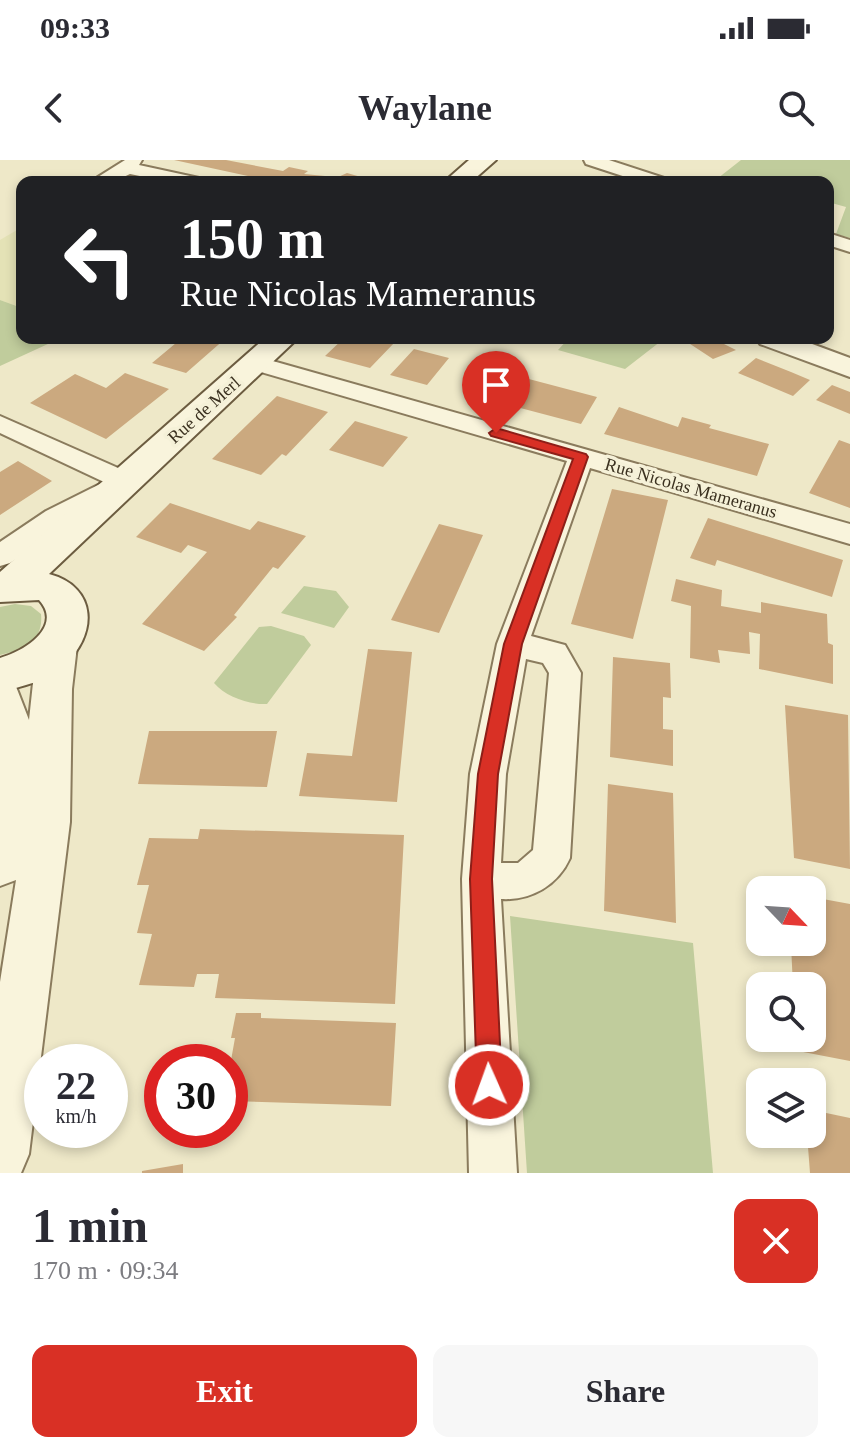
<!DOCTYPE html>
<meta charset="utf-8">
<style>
body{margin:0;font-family:Georgia,serif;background:#f7f7f7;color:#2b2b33;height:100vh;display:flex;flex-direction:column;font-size:30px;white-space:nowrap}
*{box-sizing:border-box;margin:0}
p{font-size:26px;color:#7c7c81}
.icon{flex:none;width:44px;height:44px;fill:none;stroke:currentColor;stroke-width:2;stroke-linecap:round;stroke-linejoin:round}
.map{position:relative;height:1013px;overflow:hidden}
.details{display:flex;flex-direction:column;background:#fff;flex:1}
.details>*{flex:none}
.banner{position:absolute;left:16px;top:16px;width:818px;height:168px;border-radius:16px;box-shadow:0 4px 12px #0003;background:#202124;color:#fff;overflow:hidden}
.needle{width:52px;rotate:115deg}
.controls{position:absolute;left:746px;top:716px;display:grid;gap:16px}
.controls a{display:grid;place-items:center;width:80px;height:80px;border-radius:16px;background:#fff;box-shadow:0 4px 12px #0003;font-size:40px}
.speed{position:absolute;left:24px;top:884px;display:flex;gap:16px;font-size:40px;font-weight:700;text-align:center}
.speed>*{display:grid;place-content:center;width:104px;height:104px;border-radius:50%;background:#fff;box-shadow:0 4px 12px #0003;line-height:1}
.speed small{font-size:20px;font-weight:400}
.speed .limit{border:12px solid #d22;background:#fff;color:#111}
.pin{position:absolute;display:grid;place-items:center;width:68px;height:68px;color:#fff;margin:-82px -34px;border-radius:50% 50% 50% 0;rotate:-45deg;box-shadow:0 0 8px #0007}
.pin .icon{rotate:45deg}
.me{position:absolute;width:88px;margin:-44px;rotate:358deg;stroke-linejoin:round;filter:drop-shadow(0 0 6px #0008)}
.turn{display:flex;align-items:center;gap:28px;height:168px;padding:0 32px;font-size:36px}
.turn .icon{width:104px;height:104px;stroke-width:2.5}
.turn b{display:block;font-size:56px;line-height:68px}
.round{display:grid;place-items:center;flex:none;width:84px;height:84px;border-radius:16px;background:#f7f7f7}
.summary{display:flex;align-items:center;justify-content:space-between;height:136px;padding:0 32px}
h1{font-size:48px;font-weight:700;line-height:60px}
.primary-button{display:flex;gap:16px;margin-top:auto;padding:16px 32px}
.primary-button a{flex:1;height:92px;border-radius:16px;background:#d93025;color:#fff;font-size:32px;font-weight:700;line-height:92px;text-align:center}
.primary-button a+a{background:#f7f7f7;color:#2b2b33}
.status{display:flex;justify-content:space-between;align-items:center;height:56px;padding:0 40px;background:#fff;direction:ltr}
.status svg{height:22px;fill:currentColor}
header{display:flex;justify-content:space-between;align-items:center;height:104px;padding:0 32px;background:#fff;font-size:36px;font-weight:700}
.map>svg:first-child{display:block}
</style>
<div class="status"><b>09:33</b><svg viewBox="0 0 49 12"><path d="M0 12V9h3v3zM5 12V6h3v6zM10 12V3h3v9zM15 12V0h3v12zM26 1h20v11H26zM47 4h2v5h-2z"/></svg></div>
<header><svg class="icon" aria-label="back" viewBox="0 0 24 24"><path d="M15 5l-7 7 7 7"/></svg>Waylane<svg class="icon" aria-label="search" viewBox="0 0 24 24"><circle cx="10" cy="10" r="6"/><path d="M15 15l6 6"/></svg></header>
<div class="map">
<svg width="850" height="1013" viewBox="0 0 850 1013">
<rect width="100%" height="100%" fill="#eee8c8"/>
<path fill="#e4e2b6" d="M22,67v81l-22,-8v-60z"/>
<path fill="#c0cc9c" d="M741,0h109v78l-14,-4 10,-27 -18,-5v-20h-115z
M0,140l22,8v30h39l-61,28z
M569,178h96l-40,31 -67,-19z
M304,426l32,5 13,16 -15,21 -53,-15z
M15,444l16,2 10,8c3,27 -18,36 -41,41v-48z
M271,466l33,10 7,9 -44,59c-17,1 -41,-7 -53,-21l45,-56z
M510,756l183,27 20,230h-186z"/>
<path fill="#cba97f" d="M174,0h52l57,11 6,-4 19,4 -4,3 21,2 -8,6h-41z
M347,13l28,8v1h-48z
M182,178h44l-40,35 -34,-10z
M344,178h42l9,4 -25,26 -45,-12z
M681,178h31l24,12 -23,9z
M414,189l35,9 -22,27 -37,-10z
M756,198l35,14 19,8 -17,16 -55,-23z
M499,211l98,26 -16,27 -102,-27z
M125,213l44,16 -63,50 -76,-36 45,-29 31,14z
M832,225l18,7v22l-34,-14z
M277,236l51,16 -42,44 -4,-2 -21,21 -49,-16z
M619,247l59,20 4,-10 29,8 -2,3 60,16 -12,32 -153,-42z
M355,261l53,16 -25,30 -54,-17z
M839,280l11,4v64l-41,-15z
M18,301l34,20 -52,34v-43z
M612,329l56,11 -35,139 -62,-15z
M170,343l80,27 8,-9 48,15 -28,33 -5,-2 -39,48 3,2 -33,34 -62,-27 65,-72 -19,-7 -7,8 -45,-16z
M708,358l135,42 -11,37 -115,-37 -2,6 -25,-8z
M439,364l44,11 -44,98 -48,-13z
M676,419l46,11 -1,16 40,7v-11l66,12 1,29 5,2v39l-74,-15 1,-35 -11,-2 1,22 -32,-4 2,13 -30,-5 1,-52 -20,-5z
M368,489l44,3 -15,150 -98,-6 8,-43 45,3z
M613,497l57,6 1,35 -8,-1v32l10,1v36l-63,-9z
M785,545l63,10 2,154 -56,-11z
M149,571h128l-10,56 -129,-3z
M608,624l65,9 3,130 -72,-12z
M200,669l204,6 -9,169 -180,-6 4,-24h-22l-3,13 -55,-2 13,-51 -15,-1 12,-48h-12l12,-47 49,1z
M812,737l38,7v157l-52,-10 -1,-13h15v-52h-19l-2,-41 9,1 -1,-4h13z
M236,853h25v5l135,5 -5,83 -161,-5v-35l5,-28h-4z
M812,950l38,8v55h-40l-3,-39h5z
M183,1004v9h-41v-2z"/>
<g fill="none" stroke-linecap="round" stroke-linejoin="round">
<g stroke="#8a7b5d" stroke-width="4">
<path id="minor" d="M125,0h17l-3,5 60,13 3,4h-33l-39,-8 -17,8h-23z
M584,0h25l55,18 3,4h-26l-55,-18z
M828,73l22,7v12l-22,-7z
M255,196l595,168v20l-260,-76 -59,168 34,9 16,28 -11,185c-12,27 -39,43 -69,41l16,274h-48l-7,-294 8,-105 27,-130 70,-183 -320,-93 -3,-5 3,-5zM526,499l17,4 6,10 -16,177 -15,13h-17l5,-89z
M0,256l134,59 4,6 -4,6 -14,1 -3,8 -51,29 -56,38 -10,3v-24l46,-31 58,-29 -104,-49z"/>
</g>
<g stroke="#8a7b5d" stroke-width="4">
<path id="tertiary" d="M756,178h40l54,20v19l-90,-33z
M57,471l14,4 6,11 -5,43 -2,133 -41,332 -8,19h-21v-191l16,-102 -16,6v-206l15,4 14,36 8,-74 6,-11z"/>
</g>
<g stroke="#6c5c40" stroke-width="4">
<path id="secondary" d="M469,0h27l-25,22h-27z
M265,178h33l-249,236c49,13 49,61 14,92 -17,16 -41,20 -63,26v-34c23,-6 64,-31 39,-58l-39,2v-30z"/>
</g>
<use href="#minor" fill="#f9f4dc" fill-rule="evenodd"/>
<use href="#tertiary" fill="#f9f4dc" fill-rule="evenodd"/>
<use href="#secondary" fill="#f9f4dc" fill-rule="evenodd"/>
</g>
<path fill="#d93025" stroke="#8d1f18" stroke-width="2" d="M496,268l90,26 2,3 -66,187 -24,130 -6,105 10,206 -4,9 -9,4 -9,-4 -3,-9 -7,-206 8,-105 26,-130 69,-185 -82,-23 -2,-3z"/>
<g text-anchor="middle" stroke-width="7" stroke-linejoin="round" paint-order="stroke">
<g font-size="18" fill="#3b3120" stroke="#f5f1d8">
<text transform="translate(204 250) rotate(-42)" y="6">Rue de Merl</text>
<text transform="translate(691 328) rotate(16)" y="6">Rue Nicolas Mameranus</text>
</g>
</g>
</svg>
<div class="controls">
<a><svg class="needle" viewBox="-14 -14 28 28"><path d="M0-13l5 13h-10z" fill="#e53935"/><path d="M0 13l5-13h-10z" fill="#7c7c81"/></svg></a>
<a><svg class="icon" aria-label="search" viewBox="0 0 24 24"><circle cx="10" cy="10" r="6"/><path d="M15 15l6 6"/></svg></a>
<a><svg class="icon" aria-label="layers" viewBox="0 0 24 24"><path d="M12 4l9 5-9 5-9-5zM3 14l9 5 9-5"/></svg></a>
</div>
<div class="speed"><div>22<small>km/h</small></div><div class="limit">30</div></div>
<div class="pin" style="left:496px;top:273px;background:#d93025"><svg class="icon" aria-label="arrive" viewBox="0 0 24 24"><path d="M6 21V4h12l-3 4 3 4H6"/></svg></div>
<svg class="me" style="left:489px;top:925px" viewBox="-20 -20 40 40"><circle r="17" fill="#d93025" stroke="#fff" stroke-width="3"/><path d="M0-11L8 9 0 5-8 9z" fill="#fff"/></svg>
<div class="banner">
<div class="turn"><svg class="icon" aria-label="left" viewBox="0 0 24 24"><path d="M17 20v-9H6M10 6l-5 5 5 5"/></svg><div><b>150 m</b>Rue Nicolas Mameranus</div></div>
</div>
</div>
<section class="details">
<div class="summary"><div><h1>1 min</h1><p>170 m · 09:34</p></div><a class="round" style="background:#d93025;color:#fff"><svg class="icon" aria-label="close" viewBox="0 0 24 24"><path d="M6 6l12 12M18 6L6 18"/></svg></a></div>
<div class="primary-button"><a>Exit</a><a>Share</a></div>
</section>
